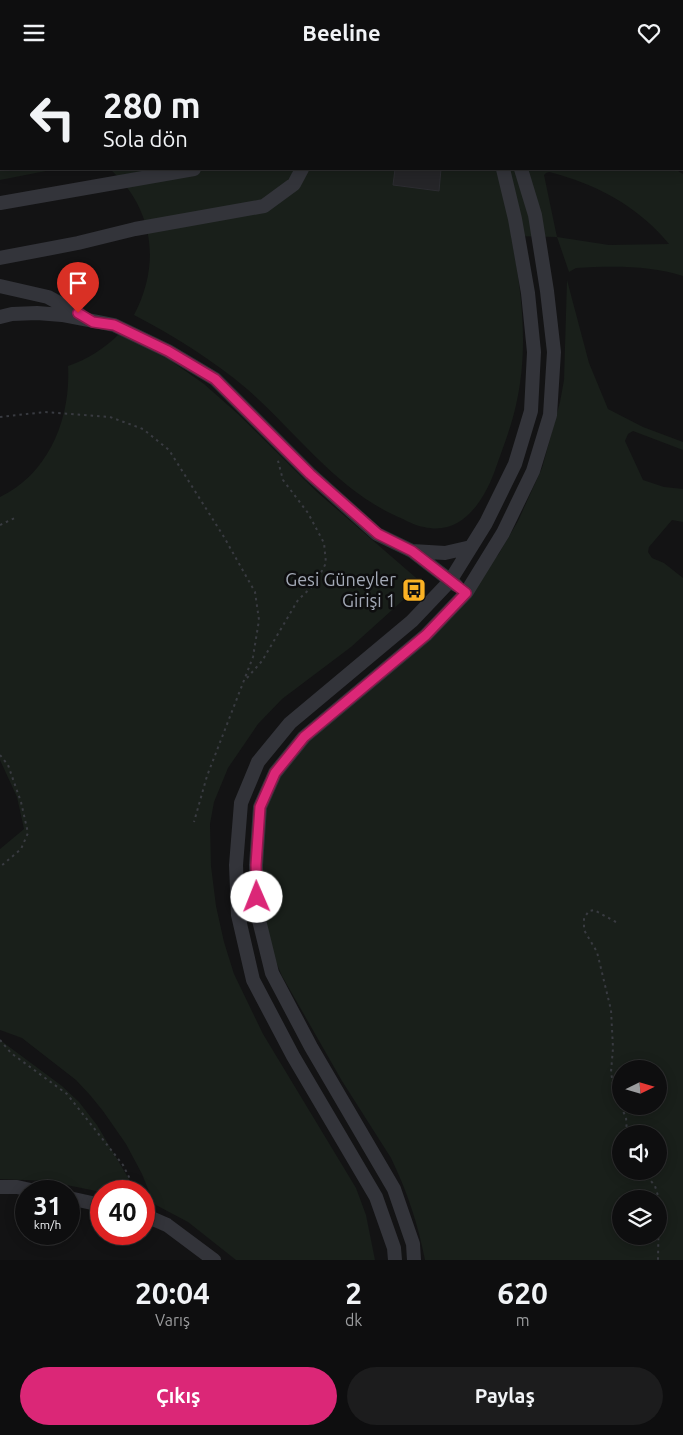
<!DOCTYPE html>
<html lang="tr">
<meta charset="utf-8">
<style>
body{margin:0;font-family:Ubuntu,sans-serif;background:#1c1c1d;color:#f1f3f6;height:100vh;display:flex;flex-direction:column;font-size:19px;white-space:nowrap}
*{box-sizing:border-box;margin:0}
p{font-size:16px;color:#9b9c9e}
.icon{flex:none;width:28px;height:28px;fill:none;stroke:currentColor;stroke-width:2;stroke-linecap:round;stroke-linejoin:round}
.map{position:relative;height:1195px;overflow:hidden}
.sheet{display:flex;flex-direction:column;background:#0e0e0f;flex:1}
.sheet>*{flex:none}
.guide{position:absolute;left:0px;top:0px;width:684px;height:105px;box-shadow:0 2px 12px #0003,0 0 0 1px #2e2e2f;background:#0e0e0f;color:#f1f3f6;overflow:hidden}
.needle{width:32px;rotate:85deg}
.controls{position:absolute;left:612px;top:995px;display:grid;gap:10px}
.controls a{display:grid;place-items:center;width:55px;height:55px;border-radius:50%;background:#0e0e0f;box-shadow:0 2px 12px #0003,0 0 0 1px #2e2e2f;font-size:25px}
.speed{position:absolute;left:15px;top:1115px;display:flex;gap:10px;font-size:25px;font-weight:700;text-align:center}
.speed>*{display:grid;place-content:center;width:65px;height:65px;border-radius:50%;background:#0e0e0f;box-shadow:0 2px 12px #0003,0 0 0 1px #2e2e2f;line-height:1}
.speed small{font-size:12px;font-weight:400}
.speed .limit{border:8px solid #d22;background:#fff;color:#111}
.pin{position:absolute;display:grid;place-items:center;width:42px;height:42px;color:#fff;margin:-51px -21px;border-radius:50% 50% 50% 0;rotate:-45deg;box-shadow:0 0 5px #0007}
.pin .icon{rotate:45deg}
.me{position:absolute;width:55px;margin:-28px;rotate:359deg;stroke-linejoin:round;filter:drop-shadow(0 0 4px #0008)}
.turn{display:flex;align-items:center;gap:18px;height:105px;padding:0 20px;font-size:22px}
.turn .icon{width:65px;height:65px;stroke-width:2.5}
.turn b{display:block;font-size:35px;line-height:42px}
.eta{display:flex;justify-content:space-evenly;align-items:center;height:85px;text-align:center}
.eta b{font-size:30px;font-weight:700;line-height:35px}
.button{display:flex;gap:10px;margin-top:auto;padding:10px 20px}
.button a{flex:1;height:58px;border-radius:30px;background:#db2777;color:#fff;font-size:20px;font-weight:700;line-height:58px;text-align:center}
.button a+a{background:#1c1c1d;color:#f1f3f6}
header{display:flex;justify-content:space-between;align-items:center;height:65px;padding:0 20px;background:#0e0e0f;font-size:22px;font-weight:700}
.map>svg:first-child{display:block}
</style>
<header><svg class="icon" aria-label="menu" viewBox="0 0 24 24"><path d="M4 6h16M4 12h16M4 18h16"/></svg>Beeline<svg class="icon" aria-label="heart" viewBox="0 0 24 24"><path d="M12 20l-8-8c-3-5 5-10 8-4 3-6 11-1 8 4z"/></svg></header>
<div class="map">
<svg width="683" height="1195" viewBox="0 0 683 1195">
<rect width="100%" height="100%" fill="#131314"/>
<path fill="#191f1a" fill-rule="evenodd" d="M0,0h581v1h-580v103h55l-56,11z
M110,104h565l8,5v102c-34,-11 -71,-10 -107,-8l-7,4 -12,-35 -46,-1c11,55 18,113 5,169 -5,23 -14,45 -22,68 -11,29 -33,63 -70,54 -8,-1 -15,-5 -21,-8 -64,-26 -105,-85 -156,-130 -34,-29 -73,-53 -113,-74 27,-51 20,-106 -24,-146zM549,107c47,12 89,34 120,72l-60,1 -52,-8 -13,-62 2,-2z
M567,215l22,83 19,46 35,18 40,15v8l-50,-19 -5,3 -3,7 18,39 21,7 19,2v33l-11,-2 -23,27 -1,5 4,6 12,5 19,15v682h-258c-7,-36 -18,-69 -34,-102l-49,-77 -60,-105 -8,-19 -11,-41 -2,-93 22,-57 76,-71 139,-140 20,-34 24,-53 18,-66 4,-22zM621,1004h38v37h-38zM621,1069h38v37h-38zM621,1134h38v37h-38z
M119,269l51,26 34,24 34,30 79,78 105,91 -71,64 -69,52 -24,25 -30,44 -14,34 -4,22 1,42 5,40 8,36 10,32 29,60 93,154 10,27 9,45h-139l-48,-38 -34,-18 -12,-30 -16,-30 -23,-33 -13,-16 -14,-15 -54,-42 -22,-8v-181l24,-20 -7,-32 -17,-37v-263c49,-23 71,-79 68,-131 20,-7 36,-17 51,-32z
M0,975l62,46 17,16 18,23 39,66 -35,1 -54,-11 -47,-2z"/>
<path fill="#252528" stroke="#2c2c31" d="M395,104h46l-2,22 -46,-6z"/>
<g fill="none" stroke-linecap="round" stroke-linejoin="round">
<path stroke="#393b41" stroke-width="2" stroke-dasharray="2.5 4" stroke-linecap="butt" d="M0,352l45,-5 65,5 33,12 26,21 55,87 31,55 4,28 -6,37 -46,119 -13,46
M0,460l17,-8
M247,613l15,-17 36,-61 17,-16 11,-21 -2,-20 -16,-30 -25,-33 -6,-23
M0,690l8,10 13,37 7,31 -7,16 -21,18
M616,857l-22,-12 -5,1 -5,7v12l13,22 14,58 2,38 -2,24 4,24 11,21 1,17
M0,975l11,13 56,41 56,71 13,26
M643,1106l12,15 4,13 -1,61"/>
<path stroke="#33343a" stroke-width="14" d="M330,0v1
M492,0l1,1
M587,0v1
M673,0v1
M432,1l2,-1
M464,1l1,-1
M682,24h1
M0,138l194,-34
M0,193l78,-15 57,-14 129,-23 30,-22 8,-15
M0,221l48,11 31,17
M0,252l12,-3 25,-1 25,2 52,10 54,26 47,28 95,95 67,60 35,17 44,34
M412,486l33,2 26,-6
M0,1122h17l18,4
M69,1133l32,7
M144,1150l23,10 47,35
M395,1195l-1,-12 -18,-51 -83,-141 -40,-76 -15,-65 -2,-50 5,-62 17,-41 32,-39 122,-102 38,-40 36,-58 29,-59 16,-53 3,-59 -6,-59 -13,-74 -12,-50
M414,1195l-1,-16 -19,-55 -83,-142 -39,-74 -15,-61 -1,-47 4,-58 15,-34 29,-36 122,-102 40,-42 37,-60 30,-62 17,-56 4,-63 -7,-61 -12,-76 -14,-46"/>
</g>
<g fill="none" stroke-linecap="round" stroke-linejoin="round">
<g stroke="#8e194d" stroke-width="12">
<path id="route" d="M78,248l15,9 21,3 54,26 47,28 95,95 68,60 34,17 54,42 -40,42 -122,102 -29,36 -15,34 -4,58 1,32"/>
</g>
<use href="#route" stroke="#db2777" stroke-width="9"/>
</g>
<defs>
<g id="bus-square" transform="scale(1.25)"><rect x="-9" y="-9" width="18" height="18" rx="4" fill="#fbb224" stroke="#0e0e0f"/><path d="M-5-6H5V4H4V6H2V4H-2V6H-4V4H-5ZM-3.5-4V0h7V-4ZM-3.5 1.2v1.5H-2V1.2ZM2 1.2v1.5H3.5V1.2Z" fill="#111"/></g>
</defs>
<g fill-rule="evenodd">
<use href="#bus-square" x="414" y="525"/>
</g>
<g text-anchor="middle" stroke-width="5" stroke-linejoin="round" paint-order="stroke">
<g font-size="18" fill="#a3a9b6" stroke="#0e0e0f" text-anchor="end">
<text x="396" y="521">Gesi Güneyler<tspan x="396" dy="21">Girişi 1</tspan></text>
</g>
</g>
</svg>
<div class="controls">
<a><svg class="needle" viewBox="-14 -14 28 28"><path d="M0-13l5 13h-10z" fill="#e53935"/><path d="M0 13l5-13h-10z" fill="#9b9c9e"/></svg></a>
<a><svg class="icon" aria-label="sound" viewBox="0 0 24 24"><path d="M4 9h4l5-4v14l-5-4H4zM17 9q2 3 0 6"/></svg></a>
<a><svg class="icon" aria-label="layers" viewBox="0 0 24 24"><path d="M12 4l9 5-9 5-9-5zM3 14l9 5 9-5"/></svg></a>
</div>
<div class="speed"><div>31<small>km/h</small></div><div class="limit">40</div></div>
<div class="pin" style="left:78px;top:248px;background:#d93025"><svg class="icon" aria-label="arrive" viewBox="0 0 24 24"><path d="M6 21V4h12l-3 4 3 4H6"/></svg></div>
<svg class="me" style="left:257px;top:832px" viewBox="-20 -20 40 40"><circle r="19" fill="#fff"/><path d="M0-13L10 11 0 6-10 11z" fill="#db2777"/></svg>
<div class="guide">
<div class="turn"><svg class="icon" aria-label="left" viewBox="0 0 24 24"><path d="M17 20v-9H6M10 6l-5 5 5 5"/></svg><div><b>280 m</b>Sola dön</div></div>
</div>
</div>
<section class="sheet">
<div class="eta">
<div><b>20:04</b><p>Varış</p></div>
<div><b>2</b><p>dk</p></div>
<div><b>620</b><p>m</p></div>
</div>
<div class="button"><a>Çıkış</a><a>Paylaş</a></div>
</section>
